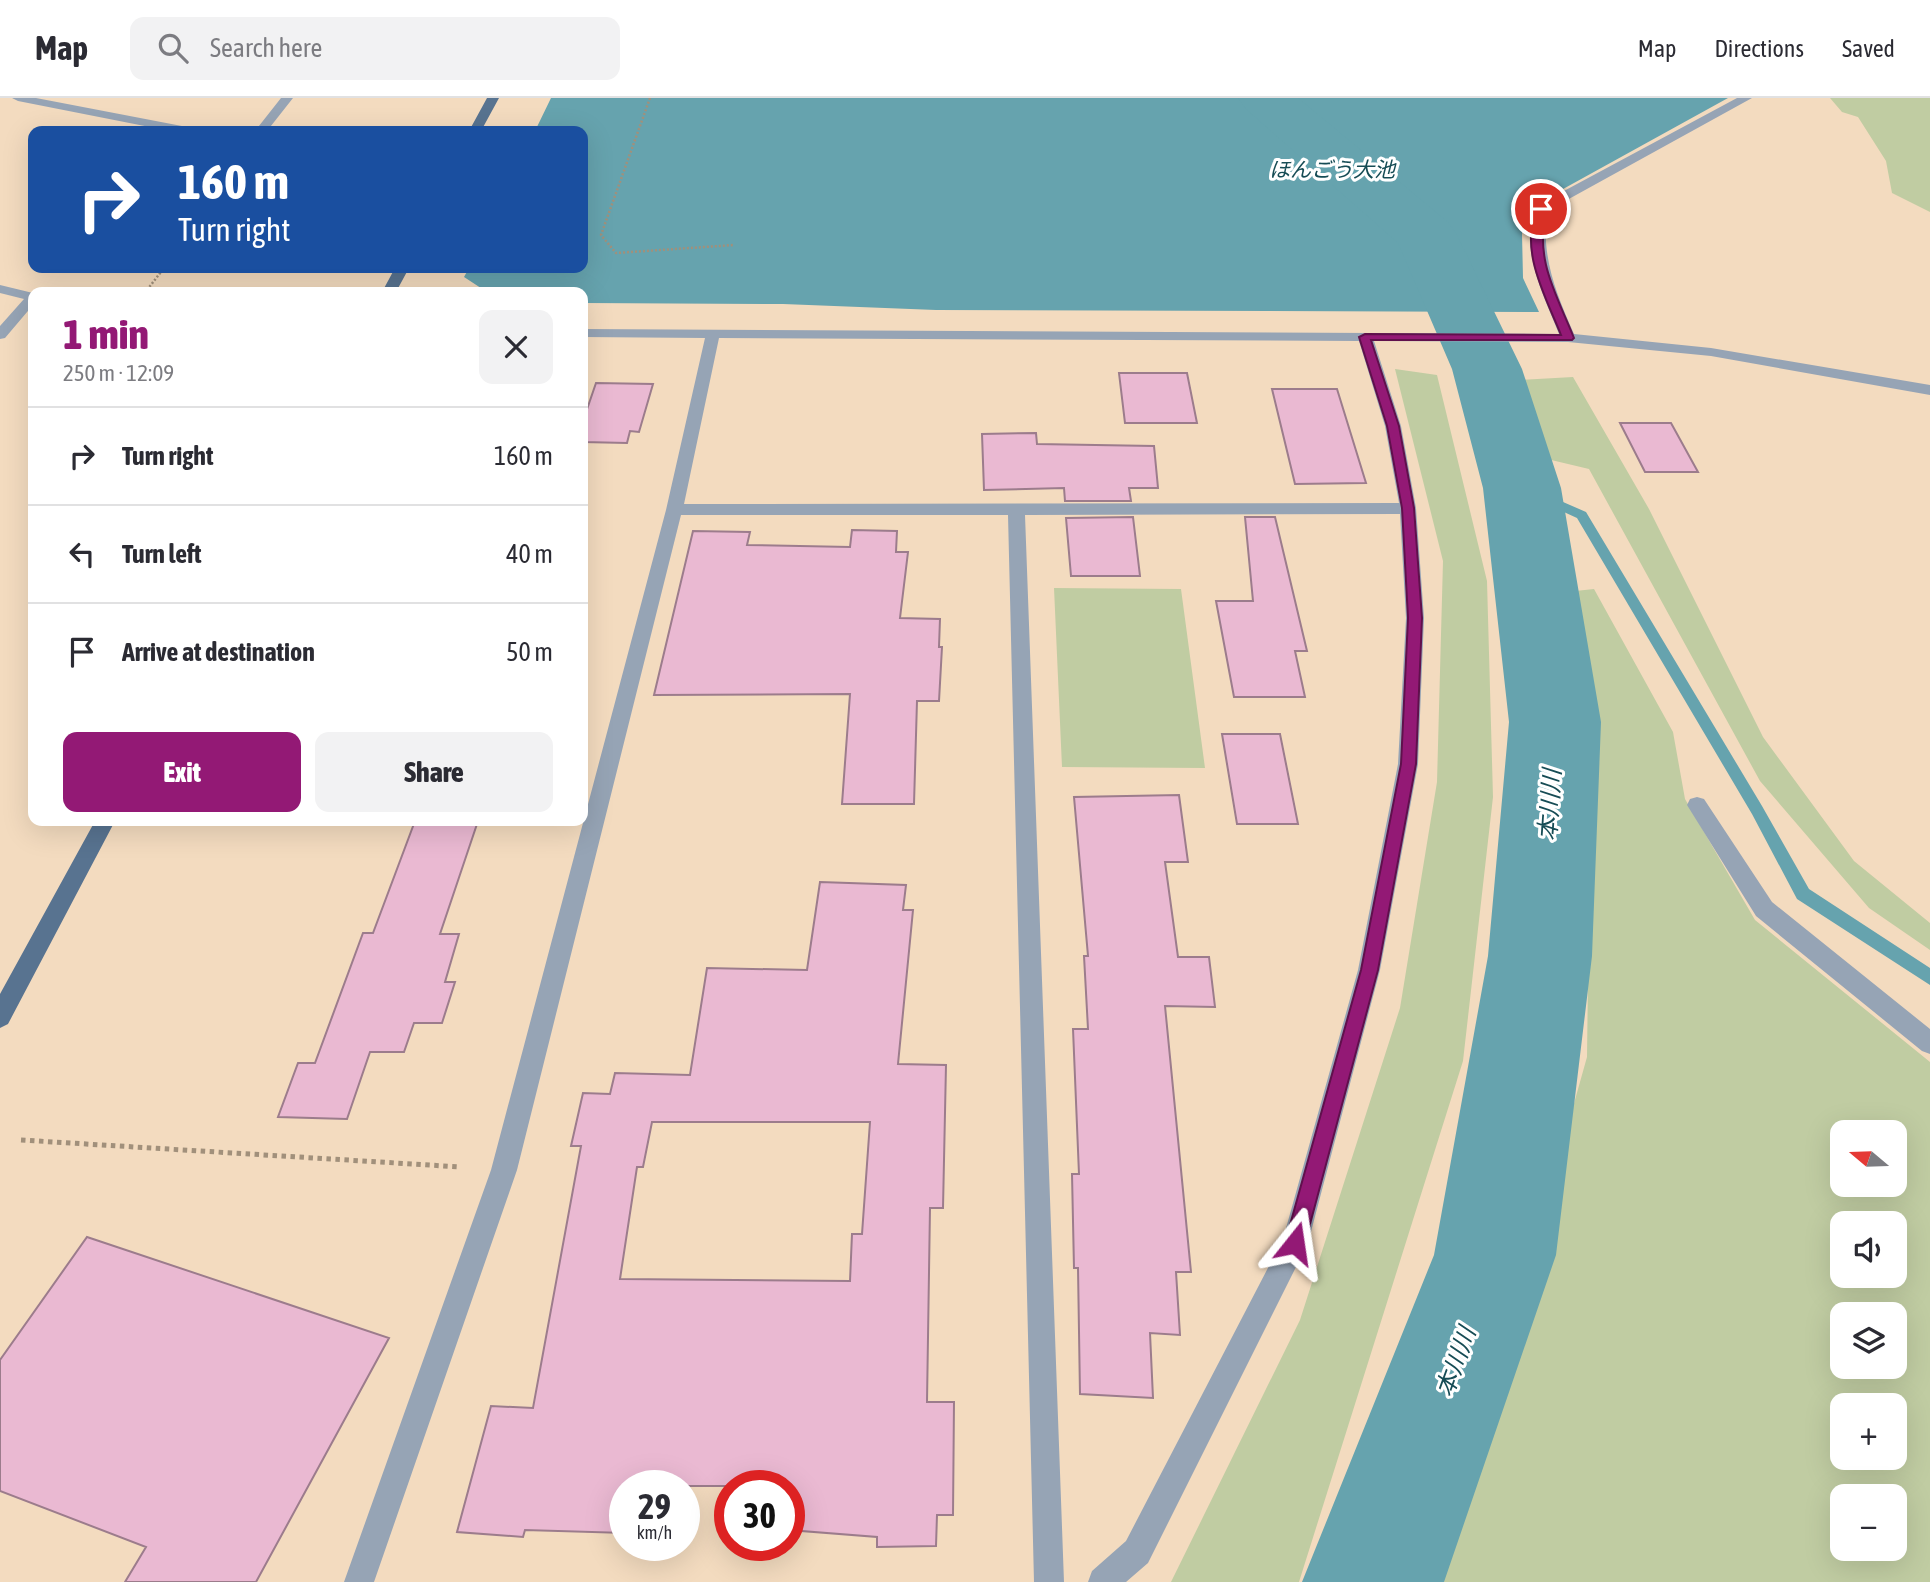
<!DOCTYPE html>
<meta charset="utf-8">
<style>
body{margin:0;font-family:"Asap Condensed","Noto Sans JP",sans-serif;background:#f2f2f3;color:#2b2b33;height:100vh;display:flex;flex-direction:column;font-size:26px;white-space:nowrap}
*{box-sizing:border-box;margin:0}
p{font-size:23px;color:#7c7c81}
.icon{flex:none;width:38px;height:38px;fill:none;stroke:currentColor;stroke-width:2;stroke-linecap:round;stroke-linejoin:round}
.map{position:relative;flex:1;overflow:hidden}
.side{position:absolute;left:28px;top:189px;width:560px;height:539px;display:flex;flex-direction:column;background:#fff;border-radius:14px;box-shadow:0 7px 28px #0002}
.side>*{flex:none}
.top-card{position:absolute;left:28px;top:28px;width:560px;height:147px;border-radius:14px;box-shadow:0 7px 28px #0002;background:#1a4fa0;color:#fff;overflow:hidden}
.needle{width:46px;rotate:289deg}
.fabs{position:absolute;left:1830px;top:1022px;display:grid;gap:14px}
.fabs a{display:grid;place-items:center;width:77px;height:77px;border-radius:14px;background:#fff;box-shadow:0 7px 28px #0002;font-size:35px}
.speed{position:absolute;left:609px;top:1372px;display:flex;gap:14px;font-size:35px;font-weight:700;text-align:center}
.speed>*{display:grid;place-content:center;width:91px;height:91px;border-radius:50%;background:#fff;box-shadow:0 7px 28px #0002;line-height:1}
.speed small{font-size:18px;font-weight:400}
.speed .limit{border:10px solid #d22;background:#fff;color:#111}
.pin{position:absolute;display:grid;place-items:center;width:60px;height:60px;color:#fff;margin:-30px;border:4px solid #fff;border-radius:50%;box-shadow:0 2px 7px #0007}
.me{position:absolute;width:77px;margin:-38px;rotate:15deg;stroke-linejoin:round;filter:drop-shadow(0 0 5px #0008)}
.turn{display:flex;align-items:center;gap:24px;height:147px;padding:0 35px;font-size:32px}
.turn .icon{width:91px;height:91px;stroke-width:2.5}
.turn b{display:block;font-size:49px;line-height:60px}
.round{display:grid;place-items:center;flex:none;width:74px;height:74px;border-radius:14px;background:#f2f2f3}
.overview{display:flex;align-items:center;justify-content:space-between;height:119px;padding:0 35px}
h1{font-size:42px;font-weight:800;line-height:52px;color:#931975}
.cta{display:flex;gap:14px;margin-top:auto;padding:14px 35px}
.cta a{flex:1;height:80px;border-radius:14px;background:#931975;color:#fff;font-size:28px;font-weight:800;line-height:80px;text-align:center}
.cta a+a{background:#f2f2f3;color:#2b2b33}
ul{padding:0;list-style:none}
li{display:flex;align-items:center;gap:21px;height:98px;padding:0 35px;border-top:2px solid #e1e1e2}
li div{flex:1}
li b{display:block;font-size:26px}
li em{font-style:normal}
header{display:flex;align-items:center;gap:42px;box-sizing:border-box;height:98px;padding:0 35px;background:#fff;border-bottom:2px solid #e1e1e2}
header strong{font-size:33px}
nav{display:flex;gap:38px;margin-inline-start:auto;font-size:24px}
.search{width:490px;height:63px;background:#f2f2f3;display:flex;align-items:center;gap:18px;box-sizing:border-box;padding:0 24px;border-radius:14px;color:#7c7c81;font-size:26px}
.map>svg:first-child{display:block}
</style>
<header>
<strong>Map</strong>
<div class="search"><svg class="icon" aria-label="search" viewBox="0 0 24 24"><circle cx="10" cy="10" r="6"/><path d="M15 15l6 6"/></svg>Search here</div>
<nav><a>Map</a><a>Directions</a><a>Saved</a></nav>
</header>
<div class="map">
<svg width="1930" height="1484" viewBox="0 0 1930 1484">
<rect width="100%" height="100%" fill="#f3dbbf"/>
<path fill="#c0cca2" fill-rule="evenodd" d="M1830,0h100v114l-38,-19 -6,-32 -28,-44 -16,-5z
M1395,271l42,6 50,206 6,216 -30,264 -164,521h-128l129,-262 100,-312 37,-226 6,-221z
M1573,279l76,132 114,228 91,124 76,62v27l-61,-42 -109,-127 -171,-312 -42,-10 -29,-79z
M1054,490l127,1 24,179 -143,-1z
M1594,491l79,143 12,67 70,121 175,142v520h-490l147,-525 4,-311 -25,-154zM1843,1034h52v53h-52zM1843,1125h52v53h-52zM1843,1216h52v53h-52zM1843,1307h52v53h-52zM1843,1398h52v53h-52z"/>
<path fill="#66a3ae" d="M551,0h1177l-203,112 -3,24 1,44 16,34 -603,-2 -153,-6 -200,-1v-11h-96l-23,-15 5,-9h114v-137h-48z"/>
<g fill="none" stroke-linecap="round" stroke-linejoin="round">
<path fill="#66a3ae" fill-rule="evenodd" d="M1522,386l64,28 176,294 47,83 121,79v17l-133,-86 -45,-85 -175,-296 -59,-27v-6z"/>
<path fill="#66a3ae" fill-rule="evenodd" d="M1238,0h60l150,124 9,13 65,134 39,119 40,234 -9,234 -36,299 -112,327h-142l132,-327 54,-299 21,-234 -26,-234 -31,-119 -54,-126 -152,-134z"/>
</g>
<path fill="#eab9d2" stroke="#9c7c8c" stroke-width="2" fill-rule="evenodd" d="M1119,275h68l10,50h-72z
M596,285l57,1 -14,48 -9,-1 -3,12 -44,-1v-21z
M1272,291h65l29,94 -71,1z
M1620,325h51l27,49h-53z
M1036,335l1,11 117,2 4,42h-29l2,13h-66l-1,-13 -80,2 -2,-56z
M1133,419l7,59h-69l-5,-58z
M1245,419h30l32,134h-12l10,46h-71l-18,-96h37z
M852,432l45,1 -1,21h12l-8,66 40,1 -1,28h3l-3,54h-22l-3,103h-72l8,-110 -196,1 39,-164 57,1 -3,13 103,2z
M1222,636h58l18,90h-61z
M1179,697l9,67h-23l13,95h31l6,50 -50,-1 26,266h-15l4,63 -30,-2 3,65 -73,-4 -2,-126h-4l-2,-94h7l-6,-145h15l-4,-73h4l-14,-159z
M415,723h63l-38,113h19l-14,48h10l-13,41h-28l-10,29h-34l-23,67 -69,-2 20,-54h17l48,-130h10z
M820,784l86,3 -3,25h10l-15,154 48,1 -3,143h-13l-3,194h27l-1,113h-16l-1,31 -59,1v-10l-88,-7v-44h-164v47l-100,-3 -2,7 -66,-5 34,-126 42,2 48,-262h-10l12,-53 27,1 5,-21 75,2 17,-107 100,2zM652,1024h218l-8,112h-10l-2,47 -230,-2 17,-112h6z
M87,1139l302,101 -133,244h-131l21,-35 -146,-56v-131z"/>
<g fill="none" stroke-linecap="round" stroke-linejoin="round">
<path stroke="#a1907b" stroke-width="2.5" stroke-dasharray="2 2" stroke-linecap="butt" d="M650,0l-49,137 15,18 118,-8
M147,192l17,-22"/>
<path stroke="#a1907b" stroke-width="5" stroke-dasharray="4.5 4.5" stroke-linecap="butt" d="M21,1042l440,27"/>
<path fill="#96a4b5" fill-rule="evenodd" d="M12,0h24l151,29 6,4h-23l-152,-30z
M281,0h12l-26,33h-12z
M1737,0h15l-205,113c-6,46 9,82 27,123l137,14 219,37v10l-219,-39 -143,-14 -194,-1 27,85 15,82 8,110 -6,146 -38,206 -72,273 -160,320 -22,19h-38l4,-11 34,-30 157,-302 75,-269 40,-206 8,-146 -6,-104 -375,1 39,1067h-30l-26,-1067h-327l-164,655 -143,412h-30l147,-412 175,-660 39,-172 -122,-1v-8l976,5c-15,-38 -41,-87 -23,-128zM719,240l640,3 26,85 14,77 -715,1z
M0,187l33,8v12l-28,33 -5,1v-13l24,-27 -24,-6z
M1697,699l7,2 68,103 158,127v25l-8,-3 -166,-135 -69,-111 3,-6z"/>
<path fill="#587390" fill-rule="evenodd" d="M487,0h12l-18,33h-12z
M395,170h14l-13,24h-14z
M95,723h20l-107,203 -8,4v-34z"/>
</g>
<path fill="#931975" stroke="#60104c" stroke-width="2" d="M1537,109l9,2c-11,52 9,82 28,129l-2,2h-201l28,86 15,82 8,110 -6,146 -38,206 -73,273 -3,7 -7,3 -7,-3 -3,-7 76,-273 40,-206 7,-146 -6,-110 -15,-82 -28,-89 6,-3 196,1c-16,-40 -42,-84 -24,-128z"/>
<g text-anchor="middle" stroke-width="6" stroke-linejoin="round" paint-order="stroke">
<g font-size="21" font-style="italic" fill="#164c55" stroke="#fff">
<text x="1332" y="79">ほんごう大池</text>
</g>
<g font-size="24" font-style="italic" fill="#164c55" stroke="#fff">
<text transform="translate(1550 707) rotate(-86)" y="8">本川川</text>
<text transform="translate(1456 1264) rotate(-70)" y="8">本川川</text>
</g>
</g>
</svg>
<div class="fabs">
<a><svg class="needle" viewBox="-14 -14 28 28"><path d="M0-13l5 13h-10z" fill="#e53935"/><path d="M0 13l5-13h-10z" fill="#7c7c81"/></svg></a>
<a><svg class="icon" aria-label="sound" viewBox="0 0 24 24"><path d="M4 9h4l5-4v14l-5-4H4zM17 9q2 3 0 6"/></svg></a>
<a><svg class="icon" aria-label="layers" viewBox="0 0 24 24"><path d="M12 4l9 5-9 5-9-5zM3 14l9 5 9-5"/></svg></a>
<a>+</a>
<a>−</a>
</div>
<div class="speed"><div>29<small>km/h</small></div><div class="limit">30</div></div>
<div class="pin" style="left:1541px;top:111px;background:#d93025"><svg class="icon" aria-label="arrive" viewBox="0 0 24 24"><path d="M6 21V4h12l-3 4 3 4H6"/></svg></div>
<svg class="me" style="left:1295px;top:1145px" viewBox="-20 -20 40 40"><path d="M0-17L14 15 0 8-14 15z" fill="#931975" stroke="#fff" stroke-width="4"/></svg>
<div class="top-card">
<div class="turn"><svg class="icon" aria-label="right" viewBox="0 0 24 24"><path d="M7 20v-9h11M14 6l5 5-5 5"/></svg><div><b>160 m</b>Turn right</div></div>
</div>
<section class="side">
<div class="overview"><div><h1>1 min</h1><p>250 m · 12:09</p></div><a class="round"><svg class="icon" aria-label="close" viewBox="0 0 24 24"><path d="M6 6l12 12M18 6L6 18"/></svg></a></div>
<ul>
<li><svg class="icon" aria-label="right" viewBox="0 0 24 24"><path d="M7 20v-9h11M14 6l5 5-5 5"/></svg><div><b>Turn right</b></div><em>160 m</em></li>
<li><svg class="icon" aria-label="left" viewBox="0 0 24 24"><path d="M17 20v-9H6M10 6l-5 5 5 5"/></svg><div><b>Turn left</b></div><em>40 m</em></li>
<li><svg class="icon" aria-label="arrive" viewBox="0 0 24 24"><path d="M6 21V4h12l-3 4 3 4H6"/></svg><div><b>Arrive at destination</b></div><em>50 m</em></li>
</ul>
<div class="cta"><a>Exit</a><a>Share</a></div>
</section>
</div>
